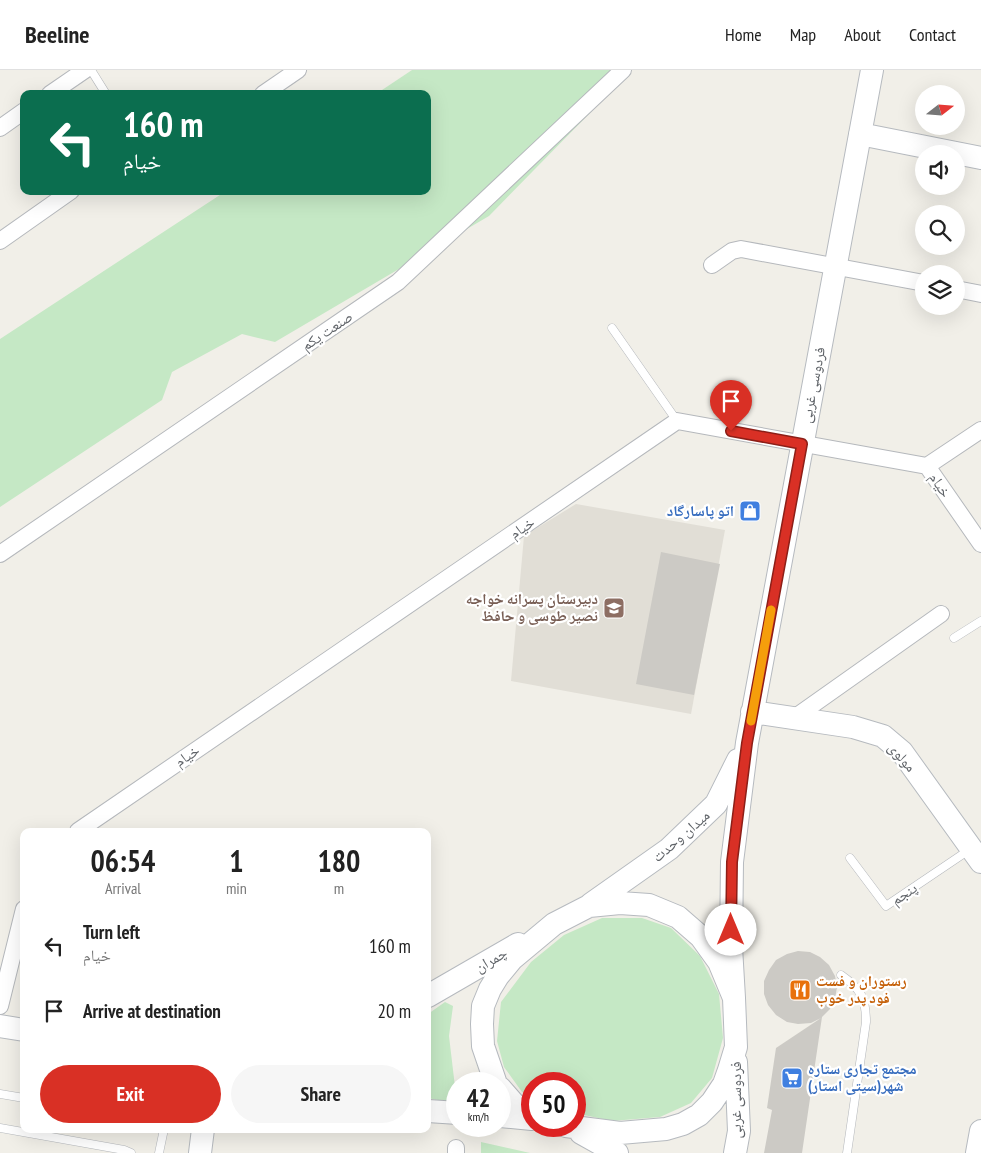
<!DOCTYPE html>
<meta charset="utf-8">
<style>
body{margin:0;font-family:"PT Sans Narrow","Noto Naskh Arabic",sans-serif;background:#f6f6f6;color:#222;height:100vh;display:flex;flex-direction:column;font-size:19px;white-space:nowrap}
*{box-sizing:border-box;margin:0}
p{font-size:16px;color:#767676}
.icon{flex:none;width:28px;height:28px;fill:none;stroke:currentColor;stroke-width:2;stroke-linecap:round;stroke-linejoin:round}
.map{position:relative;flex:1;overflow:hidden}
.panel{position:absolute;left:20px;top:758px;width:411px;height:305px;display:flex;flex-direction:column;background:#fff;border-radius:10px;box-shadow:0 5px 20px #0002}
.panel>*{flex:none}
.guide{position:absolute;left:20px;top:20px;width:411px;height:105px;border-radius:10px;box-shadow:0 5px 20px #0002;background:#0b6e4f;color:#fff;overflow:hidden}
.needle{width:32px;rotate:73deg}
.buttons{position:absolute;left:915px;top:15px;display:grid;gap:10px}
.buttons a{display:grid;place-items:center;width:50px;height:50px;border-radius:50%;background:#fff;box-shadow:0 5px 20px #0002;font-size:25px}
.speed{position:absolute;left:446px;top:1002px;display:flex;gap:10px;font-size:25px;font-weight:700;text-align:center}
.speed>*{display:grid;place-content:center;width:65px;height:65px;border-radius:50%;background:#fff;box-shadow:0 5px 20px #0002;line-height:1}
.speed small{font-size:12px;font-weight:400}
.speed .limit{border:8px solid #d22;background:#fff;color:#111}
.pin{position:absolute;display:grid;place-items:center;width:42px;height:42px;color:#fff;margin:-51px -21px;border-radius:50% 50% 50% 0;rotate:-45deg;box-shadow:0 0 5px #0007}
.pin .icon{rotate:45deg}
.me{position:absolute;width:55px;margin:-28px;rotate:0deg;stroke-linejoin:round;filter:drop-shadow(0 0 4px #0008)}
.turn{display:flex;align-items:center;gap:18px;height:105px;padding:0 20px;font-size:22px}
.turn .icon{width:65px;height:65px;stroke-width:2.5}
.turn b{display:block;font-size:35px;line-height:42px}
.eta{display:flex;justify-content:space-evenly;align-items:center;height:85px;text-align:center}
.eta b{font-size:30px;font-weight:700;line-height:35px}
.cta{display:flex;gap:10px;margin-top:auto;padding:10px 20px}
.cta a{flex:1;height:58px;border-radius:30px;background:#d93025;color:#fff;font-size:20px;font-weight:700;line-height:58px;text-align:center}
.cta a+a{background:#f6f6f6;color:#222}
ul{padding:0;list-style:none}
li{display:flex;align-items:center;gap:15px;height:65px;padding:0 20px}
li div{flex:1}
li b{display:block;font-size:19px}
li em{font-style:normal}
header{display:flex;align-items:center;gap:30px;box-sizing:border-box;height:70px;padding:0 25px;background:#fff;border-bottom:1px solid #e0e0e0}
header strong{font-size:24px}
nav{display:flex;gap:28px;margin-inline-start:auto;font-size:18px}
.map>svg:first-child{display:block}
</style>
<header>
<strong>Beeline</strong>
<nav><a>Home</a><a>Map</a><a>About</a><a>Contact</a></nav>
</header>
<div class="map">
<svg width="981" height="1083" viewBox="0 0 981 1083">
<rect width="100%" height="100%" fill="#f1efe8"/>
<path fill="#e1ded6" d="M576,434l149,26 -34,184 -180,-33 13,-145z"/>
<path fill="#c5e8c5" d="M412,0h220l-143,146 -214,126 -33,-8 -70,38 -10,28 -162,107v-168l226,-148h202v-97h-52z
M602,848h40l29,10 29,28 19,38 4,44 -11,40 -21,25 -31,14 -48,4 -37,-8v-29h-43v13l-10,-5 -18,-25 -7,-26 4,-39 30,-40 33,-27z
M445,932l8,4 -4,30 8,68 -29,-6v-84z
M481,1072l49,11h-49z"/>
<path fill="#cccac5" d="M661,482l59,12 -26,131 -58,-11z
M798,881l12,1 10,5 9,8 6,11 2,11 -2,12 -5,10 -8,8 -20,136h-38l8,-43 -5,-2 9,-60 45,-30 -10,5 -13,1 -11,-2 -11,-7 -8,-10 -4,-11v-13l5,-11 7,-10 11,-6z"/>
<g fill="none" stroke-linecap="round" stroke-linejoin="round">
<g stroke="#b5b8bc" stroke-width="9">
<path id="lane" d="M91,0l15,24
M612,258l65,93
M954,568l27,-17
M850,788l36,48 83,-56
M841,905c20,14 25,23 25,47l-19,131
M0,1024l24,4
M0,1058l124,22 7,3
M159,1083l5,-24"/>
</g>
<g stroke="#b5b8bc" stroke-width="18">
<path id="street" d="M50,24l35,-24
M263,24l35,-24
M0,58l24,-17
M0,171l71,-50
M712,195l20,-14 9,-2 183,34
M956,219l25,5
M927,396l54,-36
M0,484l398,-272 225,-212
M794,648l147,-104
M78,761l599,-410 250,45 54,78
M0,936l24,-97
M456,1083v-5"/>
</g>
<g stroke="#b6babf" stroke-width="24">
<path id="secondary" d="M860,64l121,24
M752,642l101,15 30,9 19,16 79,110
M591,834l78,-55 47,-45 22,-44
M428,926l90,-52
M734,928l-3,-51 1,-85 15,-119 125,-673
M0,956l24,4
M496,1014l-13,-38 -1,-22 1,-18 7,-17 8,-13 14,-17 42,-35 35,-18 31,-3 29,2 29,12 23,20 18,25 15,36 2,49 -7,23 -5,14 -12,18 -13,13 -16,9 -17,5 -46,4 -54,-7
M500,1018l14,16 18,11
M428,1041l30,2
M500,1046l32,3
M581,1063l36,20
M200,1083l3,-24
M735,1083l4,-22 -3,-69
M977,1083l4,-22"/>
</g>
<use href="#lane" stroke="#fff" stroke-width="8"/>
<use href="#street" stroke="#fff" stroke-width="16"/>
<use href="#secondary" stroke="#fff" stroke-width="22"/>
</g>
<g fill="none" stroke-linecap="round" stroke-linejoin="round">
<g stroke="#8d1f18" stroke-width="12">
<path id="route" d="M731,361l71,13 -55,299 -15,119 -1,68"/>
</g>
<use href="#route" stroke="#d93025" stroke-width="9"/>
<path stroke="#f59e0b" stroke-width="9" d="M751,651l20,-111"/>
</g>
<defs>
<g id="shop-square" transform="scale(1.125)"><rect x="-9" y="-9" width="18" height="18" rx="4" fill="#3f7fe0" stroke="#fff"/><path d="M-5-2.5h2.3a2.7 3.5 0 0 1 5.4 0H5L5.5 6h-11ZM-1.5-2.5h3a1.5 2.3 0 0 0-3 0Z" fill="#fff"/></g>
<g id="school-square" transform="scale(1.125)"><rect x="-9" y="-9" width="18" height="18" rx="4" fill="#8d6e63" stroke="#fff"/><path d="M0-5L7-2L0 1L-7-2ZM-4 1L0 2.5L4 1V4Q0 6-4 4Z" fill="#fff"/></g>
<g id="restaurant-square" transform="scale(1.125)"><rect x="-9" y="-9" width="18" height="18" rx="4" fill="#e8710a" stroke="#fff"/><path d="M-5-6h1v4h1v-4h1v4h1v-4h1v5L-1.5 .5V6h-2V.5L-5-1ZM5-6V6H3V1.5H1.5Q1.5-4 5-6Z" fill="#fff"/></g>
<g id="supermarket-square" transform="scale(1.125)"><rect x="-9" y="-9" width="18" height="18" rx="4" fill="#3f7fe0" stroke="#fff"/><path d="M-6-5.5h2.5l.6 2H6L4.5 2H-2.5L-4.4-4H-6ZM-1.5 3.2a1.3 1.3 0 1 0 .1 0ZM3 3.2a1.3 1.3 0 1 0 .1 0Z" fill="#fff"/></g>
</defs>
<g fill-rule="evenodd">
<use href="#shop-square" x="750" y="441"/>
<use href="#school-square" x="614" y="538"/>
<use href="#restaurant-square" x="800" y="920"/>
<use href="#supermarket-square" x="792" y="1008"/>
</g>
<g text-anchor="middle" stroke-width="4.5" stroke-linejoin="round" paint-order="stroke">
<g font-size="15" fill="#5f6368" stroke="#fff">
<text transform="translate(327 261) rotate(-34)" y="5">صنعت یکم</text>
<text transform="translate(813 315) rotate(-79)" y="5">فردوسی غربی</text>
<text transform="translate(940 415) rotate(56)" y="5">خیام</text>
<text transform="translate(522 458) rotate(-34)" y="5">خیام</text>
<text transform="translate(187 686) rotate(-34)" y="5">خیام</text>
<text transform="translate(902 687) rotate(49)" y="5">مولوی</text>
<text transform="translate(681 766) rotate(-41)" y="5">میدان وحدت</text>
<text transform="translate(904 824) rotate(-34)" y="5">پنجم</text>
<text transform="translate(491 890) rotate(-30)" y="5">چمران</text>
<text transform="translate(736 1030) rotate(-90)" y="5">فردوسی غربی</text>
</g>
<g font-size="15" font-weight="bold" fill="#366cbe" stroke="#fff" text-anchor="end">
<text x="734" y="446">اتو پاسارگاد</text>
<text x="808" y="1004" text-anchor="start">مجتمع تجاری ستاره<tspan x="808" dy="17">شهر(سیتی استار)</tspan></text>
</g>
<g font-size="15" font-weight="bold" fill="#785e54" stroke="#fff" text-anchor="end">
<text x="598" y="534">دبیرستان پسرانه خواجه<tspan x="598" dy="17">نصیر طوسی و حافظ</tspan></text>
</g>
<g font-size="15" font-weight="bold" fill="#c56008" stroke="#fff" text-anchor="start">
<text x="816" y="916">رستوران و فست<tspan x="816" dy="17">فود پدر خوب</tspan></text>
</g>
</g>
</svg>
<div class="buttons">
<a><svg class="needle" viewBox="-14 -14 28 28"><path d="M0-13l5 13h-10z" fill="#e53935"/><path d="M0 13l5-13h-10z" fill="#767676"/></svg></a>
<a><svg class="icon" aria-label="sound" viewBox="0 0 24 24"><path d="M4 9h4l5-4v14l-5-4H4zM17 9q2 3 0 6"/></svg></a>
<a><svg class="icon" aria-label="search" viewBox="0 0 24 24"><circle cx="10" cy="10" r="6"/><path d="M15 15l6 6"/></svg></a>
<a><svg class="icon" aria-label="layers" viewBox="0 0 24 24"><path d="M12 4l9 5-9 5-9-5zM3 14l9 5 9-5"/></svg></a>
</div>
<div class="speed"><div>42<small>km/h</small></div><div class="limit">50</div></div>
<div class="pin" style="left:731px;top:361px;background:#d93025"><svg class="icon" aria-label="arrive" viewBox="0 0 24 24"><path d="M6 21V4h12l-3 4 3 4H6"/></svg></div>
<svg class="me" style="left:731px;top:860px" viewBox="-20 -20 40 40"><circle r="19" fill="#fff"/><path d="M0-13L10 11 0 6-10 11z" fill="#d93025"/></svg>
<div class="guide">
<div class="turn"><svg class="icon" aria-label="left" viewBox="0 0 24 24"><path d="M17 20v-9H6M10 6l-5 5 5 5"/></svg><div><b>160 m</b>خیام</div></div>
</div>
<section class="panel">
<div class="eta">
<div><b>06:54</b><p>Arrival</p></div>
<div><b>1</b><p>min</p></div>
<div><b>180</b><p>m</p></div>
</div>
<ul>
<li><svg class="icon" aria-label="left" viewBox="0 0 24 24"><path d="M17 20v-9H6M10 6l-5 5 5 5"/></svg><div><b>Turn left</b><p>خیام</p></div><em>160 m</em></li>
<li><svg class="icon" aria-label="arrive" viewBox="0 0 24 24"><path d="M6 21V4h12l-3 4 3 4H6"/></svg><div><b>Arrive at destination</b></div><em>20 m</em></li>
</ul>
<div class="cta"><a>Exit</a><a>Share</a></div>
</section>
</div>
